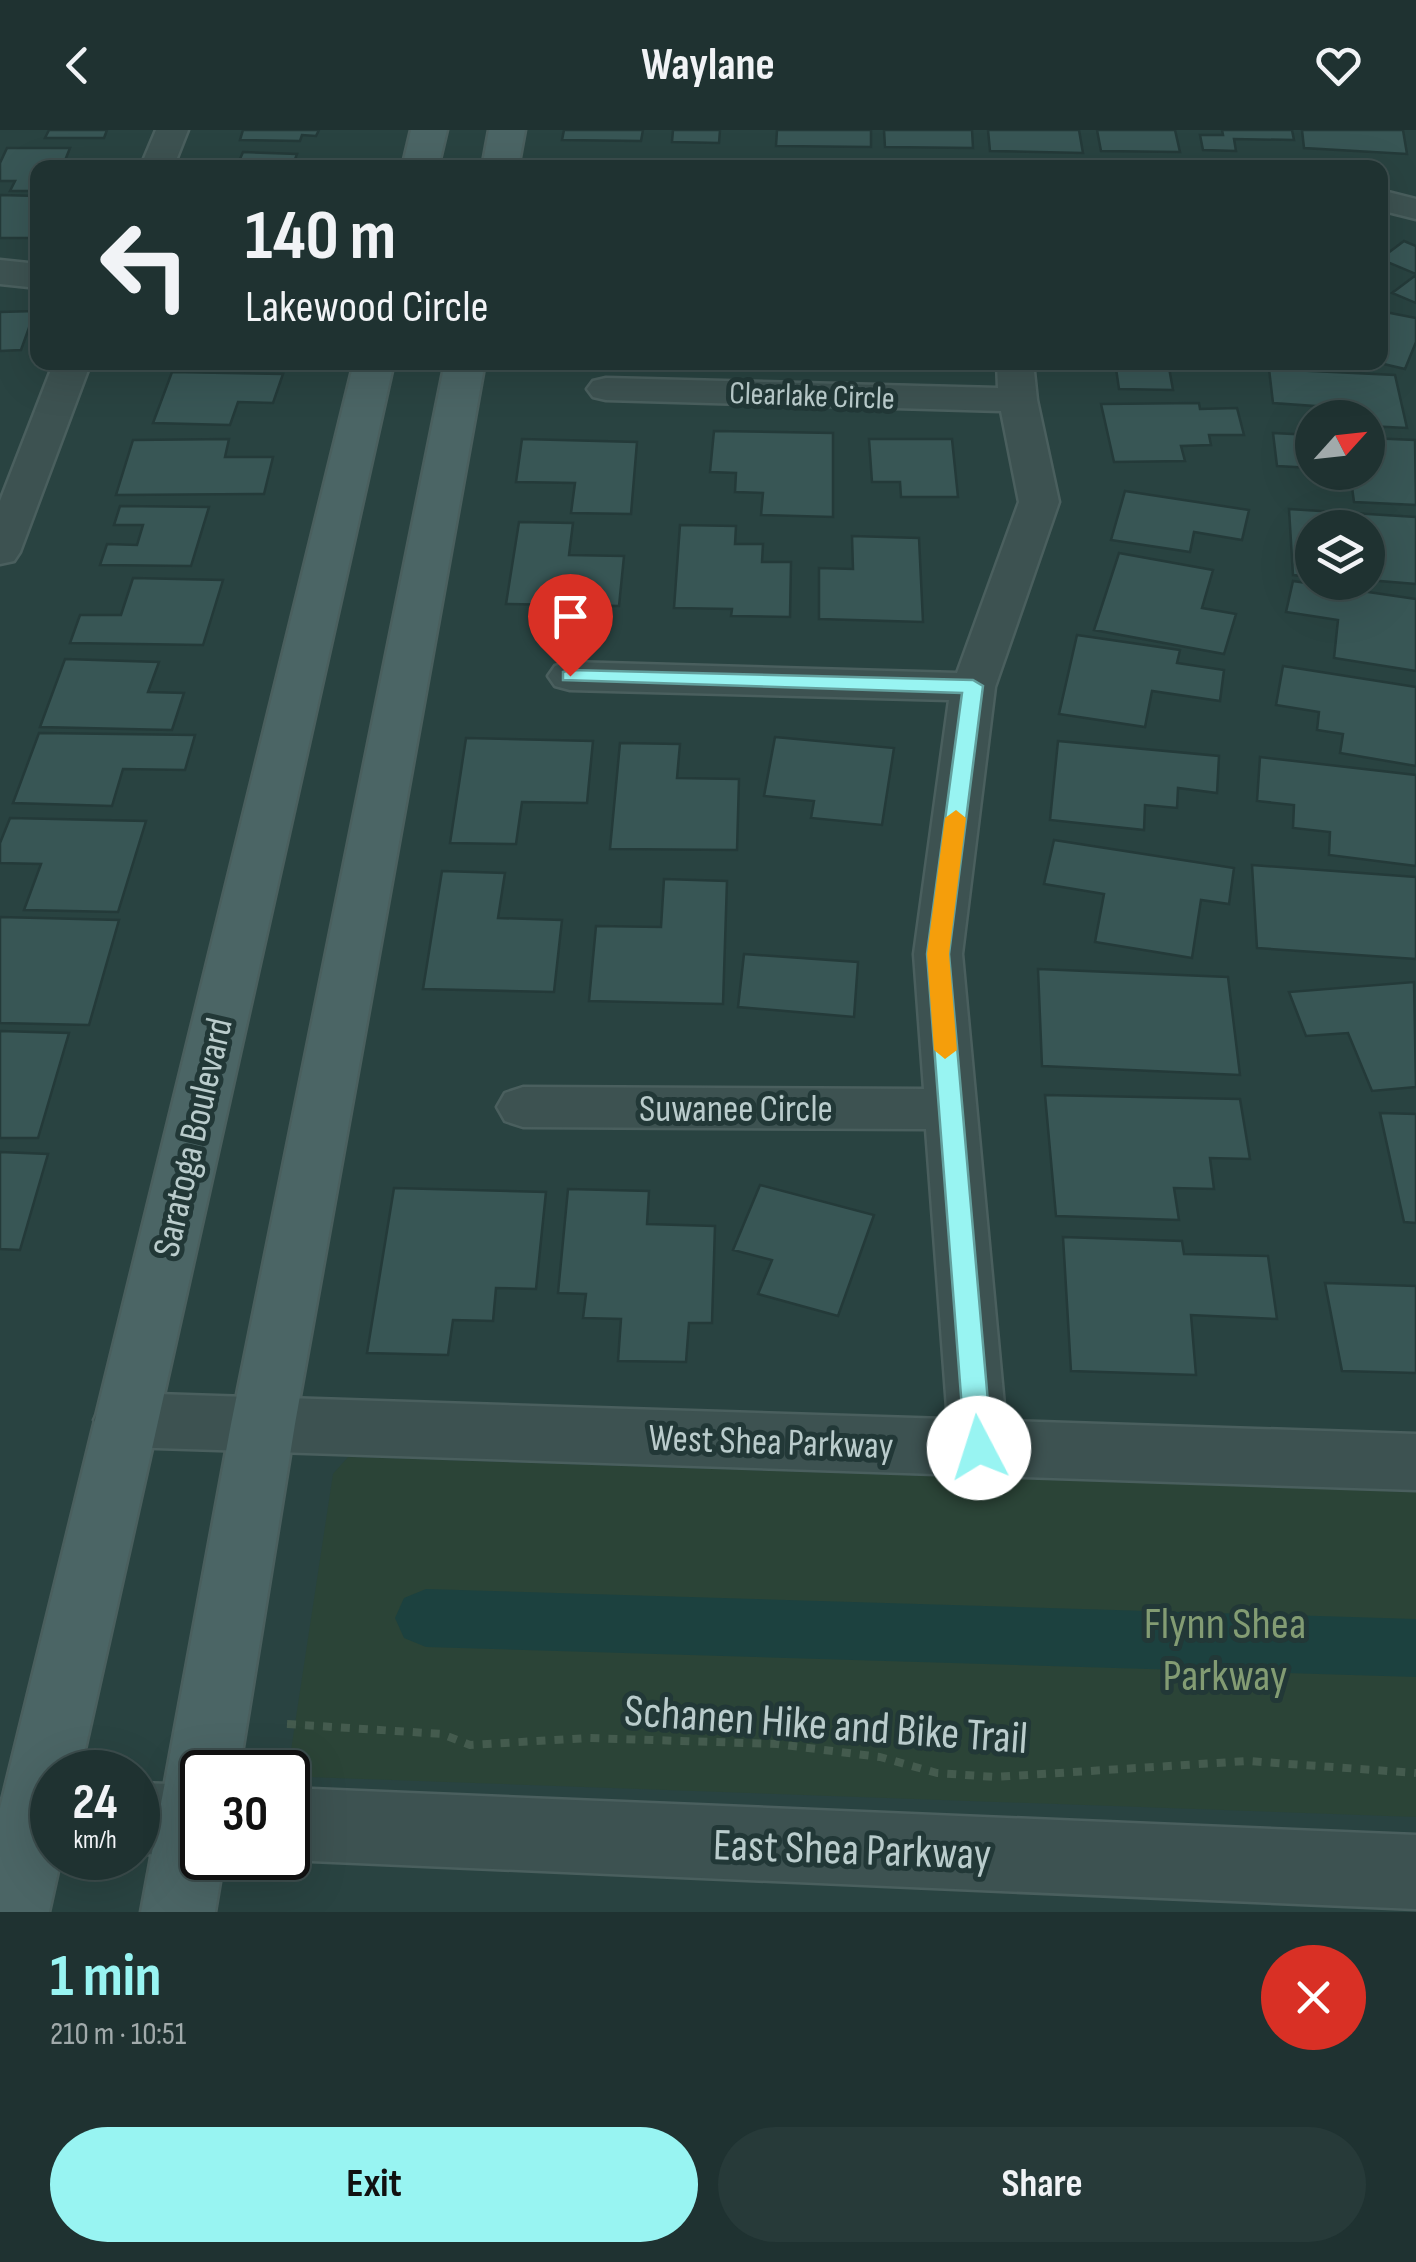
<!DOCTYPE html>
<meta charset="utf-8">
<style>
body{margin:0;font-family:"Sofia Sans Condensed",sans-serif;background:#273a39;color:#f1f3f6;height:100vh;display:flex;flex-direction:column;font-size:38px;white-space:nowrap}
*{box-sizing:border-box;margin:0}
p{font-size:32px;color:#a1aaab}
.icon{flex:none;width:55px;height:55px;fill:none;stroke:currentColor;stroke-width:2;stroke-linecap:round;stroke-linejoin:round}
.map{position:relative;height:1782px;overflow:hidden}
.sheet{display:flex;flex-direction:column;background:#1f3231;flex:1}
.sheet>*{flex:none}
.banner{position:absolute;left:30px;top:30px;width:1358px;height:210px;border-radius:20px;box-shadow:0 10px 40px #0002,0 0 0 2px #3c4d4d;background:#1f3231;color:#f1f3f6;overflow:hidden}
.needle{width:65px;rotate:63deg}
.buttons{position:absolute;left:1295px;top:270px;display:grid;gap:20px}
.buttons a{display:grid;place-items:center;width:90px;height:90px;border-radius:50%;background:#1f3231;box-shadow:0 10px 40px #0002,0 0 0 2px #3c4d4d;font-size:50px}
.speed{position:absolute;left:30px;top:1620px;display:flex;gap:20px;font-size:50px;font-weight:700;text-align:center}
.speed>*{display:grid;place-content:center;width:130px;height:130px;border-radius:50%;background:#1f3231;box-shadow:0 10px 40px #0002,0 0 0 2px #3c4d4d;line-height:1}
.speed small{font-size:25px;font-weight:400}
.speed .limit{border:5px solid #111;border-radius:15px;background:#fff;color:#111}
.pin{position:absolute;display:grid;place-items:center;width:85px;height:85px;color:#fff;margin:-102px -42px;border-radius:50% 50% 50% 0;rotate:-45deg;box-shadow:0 0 10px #0007}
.pin .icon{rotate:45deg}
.me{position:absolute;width:110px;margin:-55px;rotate:355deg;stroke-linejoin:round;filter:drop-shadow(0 0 8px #0008)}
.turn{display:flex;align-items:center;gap:35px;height:210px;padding:0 50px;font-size:45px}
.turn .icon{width:130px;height:130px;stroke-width:2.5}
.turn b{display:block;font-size:70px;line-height:85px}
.round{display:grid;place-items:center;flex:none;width:105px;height:105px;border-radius:52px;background:#273a39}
.overview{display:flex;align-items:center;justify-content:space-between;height:170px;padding:0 50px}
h1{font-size:60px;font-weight:700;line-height:75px;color:#98f4f2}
.button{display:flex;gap:20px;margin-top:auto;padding:20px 50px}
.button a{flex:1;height:115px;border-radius:60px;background:#98f4f2;color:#111;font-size:40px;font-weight:700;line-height:115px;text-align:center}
.button a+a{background:#273a39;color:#f1f3f6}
header{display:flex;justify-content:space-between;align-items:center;height:130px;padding:0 50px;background:#1f3231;font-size:45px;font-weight:700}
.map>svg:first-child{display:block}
</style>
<header><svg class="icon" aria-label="back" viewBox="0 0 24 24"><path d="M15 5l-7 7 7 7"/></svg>Waylane<svg class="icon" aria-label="heart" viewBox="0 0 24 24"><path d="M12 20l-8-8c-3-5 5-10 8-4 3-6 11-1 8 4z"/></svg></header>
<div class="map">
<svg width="1416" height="1782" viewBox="0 0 1416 1782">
<rect width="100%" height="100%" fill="#294341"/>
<path fill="#2b4437" d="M348,1327l1068,35v325l-1108,-40 -18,-20 43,-283z"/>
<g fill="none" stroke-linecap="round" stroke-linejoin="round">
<path fill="#1c413f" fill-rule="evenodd" d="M426,1459l990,30v58l-990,-30 -22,-9 -9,-20 9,-20z"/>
</g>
<path fill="#385655" stroke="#243a39" stroke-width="2.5" d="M49,0h58l-3,8h-59z
M243,0h76l-3,6 -14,-1 -2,6 -60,-1z
M564,0h79l-2,11 -79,-1z
M673,0h47l-1,13 -47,-1z
M777,0h94v17l-95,-1z
M884,0h88l1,18 -88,-1z
M988,0h91l4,23 -93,-2z
M1097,0h78l5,22 -79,-1z
M1222,0h70l2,10 -60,-1 2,12 -33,-1 -3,-15h23z
M1302,0h101l4,24 -103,-6z
M7,18h63l-8,20h-24v23h-28l5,-10h-15v-18z
M243,22l54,2 -3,8 49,2 -2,4h-105z
M0,65l38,1v42h-38z
M1404,111l12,5v28l-36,-15z
M1416,145v28l-24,-10z
M35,181l-14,39 -21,1v-39z
M1380,181l36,7v24l-11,27 -30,-7h5z
M165,232h102l-2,6 -102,-2z
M1115,232h53l5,28 -54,-1z
M1269,239l126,6 12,53 -39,-2v-8h-39l-1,-11 -55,-4z
M172,242l111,2 -10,29 -35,-1 -8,23 -77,-2z
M1199,273l1,6 37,-1 7,27h-35l2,10 -30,1 4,15 -71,1 -13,-58z
M714,301l119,2v84l-72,-2 2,-22 -28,-1 1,-19 -26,-1z
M1273,303l39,2v33l-35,-2z
M1368,308l47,2 1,65 -62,-3 -3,-22 -37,-1 -1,-7h55z
M229,309l-4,18h48l-9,37 -148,1 17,-55z
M522,309l115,3 -6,72 -60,-1 4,-30 -59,-1z
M869,309h83l6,58h-57l-1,-15h-28z
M1125,361l124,19 -7,30 -48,-8 -4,20 -79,-12z
M120,376l89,1 -18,59 -91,-1 7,-21 30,1 6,-20h-29z
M1289,379l127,8v67l-48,-4v-52h-56v49l-19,-2z
M519,392l54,1 -4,32 55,1 -5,50 -113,-2z
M680,395l56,1 -1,18h28l-1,18h29l-1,55 -59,-1 1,-7 -58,-1z
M852,406l67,2 4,84 -104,-3v-51l34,1z
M1119,423l94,17 -11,38 34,6 -12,40 -130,-24z
M133,448l90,2 -20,65 -133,-2 10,-28h41z
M1293,451l123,18v72l-82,-13 4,-38 -52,-8z
M1077,505l103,15 -3,13 47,7 -4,31 -68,-10 -7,36 -86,-13z
M65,529l94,3 -11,30 36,1 -12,37 -132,-3z
M1283,536l133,21v79l-76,-13 3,-19 -26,-4 2,-18 -43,-7z
M39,603l156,2 -10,35 -62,-1 -11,37 -99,-3z
M775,607l119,11 -12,77 -71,-7 3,-17 -50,-5z
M466,608l127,3 -6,62 -65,-1 -6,42 -66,-1z
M1058,611l161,15 -2,37 -39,-5 -1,20 -32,-3 -1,25 -94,-10z
M620,613l60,1 -3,34 62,1 -2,71 -127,-1z
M1260,627l156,18v91l-87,-11 1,-23 -37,-4 1,-23 -37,-4z
M10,688l136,3 -28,91 -94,-2 17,-46 -41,-1v-20z
M1054,710l180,28 -5,36 -28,-4 -9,58 -97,-16 9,-48 -60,-10z
M1252,735l164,12v82l-159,-11z
M442,741l63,2 -7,45 64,2 -8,72 -131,-3z
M664,749l63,2 -4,123 -134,-3 7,-75 65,1z
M0,787l119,3 -30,105 -89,-2z
M744,824l114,8 -4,55 -116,-10z
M1038,839l190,8 12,98 -198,-9z
M1414,852l2,105 -44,4 -24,-58 -42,3 -17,-44z
M0,901l69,2 -31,105h-38z
M1045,965l195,4 10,60 -40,-1 4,31 -40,-1 5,32 -123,-4z
M1380,983l36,1v109l-12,-1z
M0,1022l48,2 -28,96 -20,-1z
M760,1055l114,30 -36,101 -80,-22 14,-34 -39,-10z
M394,1058l152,4 -10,97 -40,-1 -3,33 -40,-1 -5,35 -81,-2z
M568,1059l81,2 -2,33 68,2 -3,97h-23l-3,39 -68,-1 3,-42 -38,-1 3,-24 -28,-1z
M1063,1107l119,4 2,13 84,2 9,63 -86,-4 5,60 -125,-4z
M1325,1153l91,3v87l-74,-2z"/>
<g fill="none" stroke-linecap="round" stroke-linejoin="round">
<g stroke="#4a5f5e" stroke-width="5">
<path id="minor" d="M156,0h32l-15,38h-33z
M1380,60l36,9v20l-36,-9z
M54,232h37l-71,190 -6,9 -14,3v-63z
M997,232h36l4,38 22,102 -64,185 -33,267 46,494 -8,18 -21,7 -21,-7 -8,-18 -24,-319 -403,-2 -18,-6 -8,-14 8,-14 18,-6 401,2 -10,-135 35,-254 -379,-10 -15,-4 -7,-10 7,-10 15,-4 387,11 62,-171 -18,-91 -395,-11 -13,-3 -6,-8 6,-8 13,-3 392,10z"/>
</g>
<g stroke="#4a5f5e" stroke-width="5">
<path id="tertiary" d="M0,130l38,4v24l-38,-4z
M126,1263l1290,41v56l-1290,-43 -23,-8 -9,-19 9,-19z
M138,1653l64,2v70l-64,-1z
M288,1658l1128,47v74l-1128,-49 -5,-2h5z"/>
</g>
<g stroke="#4a5f5e" stroke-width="5">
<path id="secondary" d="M411,0h36l-9,38h-36z
M489,0h36l-7,38h-36z
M354,232h40l-314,1410h-28v86h9l-12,54h-49v-104z
M445,232h40l-190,1062 -56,348h-37v86h22l-9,54h-74l90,-488z"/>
</g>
<path stroke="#445b4e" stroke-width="8" stroke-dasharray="9 9" stroke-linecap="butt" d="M287,1594l155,10 28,11 118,-7 189,6 103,13 57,16 58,4 253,-16 168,12"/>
<use href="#minor" fill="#3d5251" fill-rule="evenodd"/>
<use href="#tertiary" fill="#3d5251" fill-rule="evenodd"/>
<use href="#secondary" fill="#4b6565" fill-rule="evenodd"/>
</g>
<path fill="#98f4f2" stroke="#639f9d" stroke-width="2.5" d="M570,540l403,10 10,6 -34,268 43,494 -4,8 -9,4 -10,-4 -4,-8 -38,-494 35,-261 -399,-13v-8z"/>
<path fill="#f59e0b" d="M956,680l10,8 -17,136 8,96 -12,9 -11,-9 -7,-96 18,-136z"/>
<g text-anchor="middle" stroke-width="10" stroke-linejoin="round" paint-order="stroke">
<g font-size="32" fill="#bacccc" stroke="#223837">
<text transform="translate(812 265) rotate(2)" y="11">Clearlake Circle</text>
</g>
<g font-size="38" fill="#bacccc" stroke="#223837">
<text x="736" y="991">Suwanee Circle</text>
<text transform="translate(192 1007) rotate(-77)" y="13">Saratoga Boulevard</text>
<text transform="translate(771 1311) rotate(2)" y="13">West Shea Parkway</text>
</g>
<g font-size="45" fill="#839c73" stroke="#223837">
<text x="1225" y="1508">Flynn Shea<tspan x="1225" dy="52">Parkway</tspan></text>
</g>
<g font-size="45" fill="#bacccc" stroke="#223837">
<text transform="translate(826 1593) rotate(4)" y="16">Schanen Hike and Bike Trail</text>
<text transform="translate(852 1718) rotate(2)" y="16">East Shea Parkway</text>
</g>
</g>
</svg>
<div class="buttons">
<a><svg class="needle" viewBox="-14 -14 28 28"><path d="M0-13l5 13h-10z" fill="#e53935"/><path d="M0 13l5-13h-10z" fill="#a1aaab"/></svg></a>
<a><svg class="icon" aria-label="layers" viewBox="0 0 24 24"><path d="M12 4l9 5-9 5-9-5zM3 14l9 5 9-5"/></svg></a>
</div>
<div class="speed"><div>24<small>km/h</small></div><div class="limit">30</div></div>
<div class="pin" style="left:570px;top:546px;background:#d93025"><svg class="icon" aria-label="arrive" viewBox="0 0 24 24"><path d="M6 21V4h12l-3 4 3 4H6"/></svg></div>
<svg class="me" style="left:979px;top:1318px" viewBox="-20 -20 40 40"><circle r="19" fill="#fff"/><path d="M0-13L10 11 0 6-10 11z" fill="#98f4f2"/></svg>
<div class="banner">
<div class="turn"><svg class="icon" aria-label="left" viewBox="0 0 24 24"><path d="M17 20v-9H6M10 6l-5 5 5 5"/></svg><div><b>140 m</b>Lakewood Circle</div></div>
</div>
</div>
<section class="sheet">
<div class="overview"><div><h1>1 min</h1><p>210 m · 10:51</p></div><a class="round" style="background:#d93025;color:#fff"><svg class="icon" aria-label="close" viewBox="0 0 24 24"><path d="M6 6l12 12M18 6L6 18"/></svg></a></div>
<div class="button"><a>Exit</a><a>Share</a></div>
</section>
